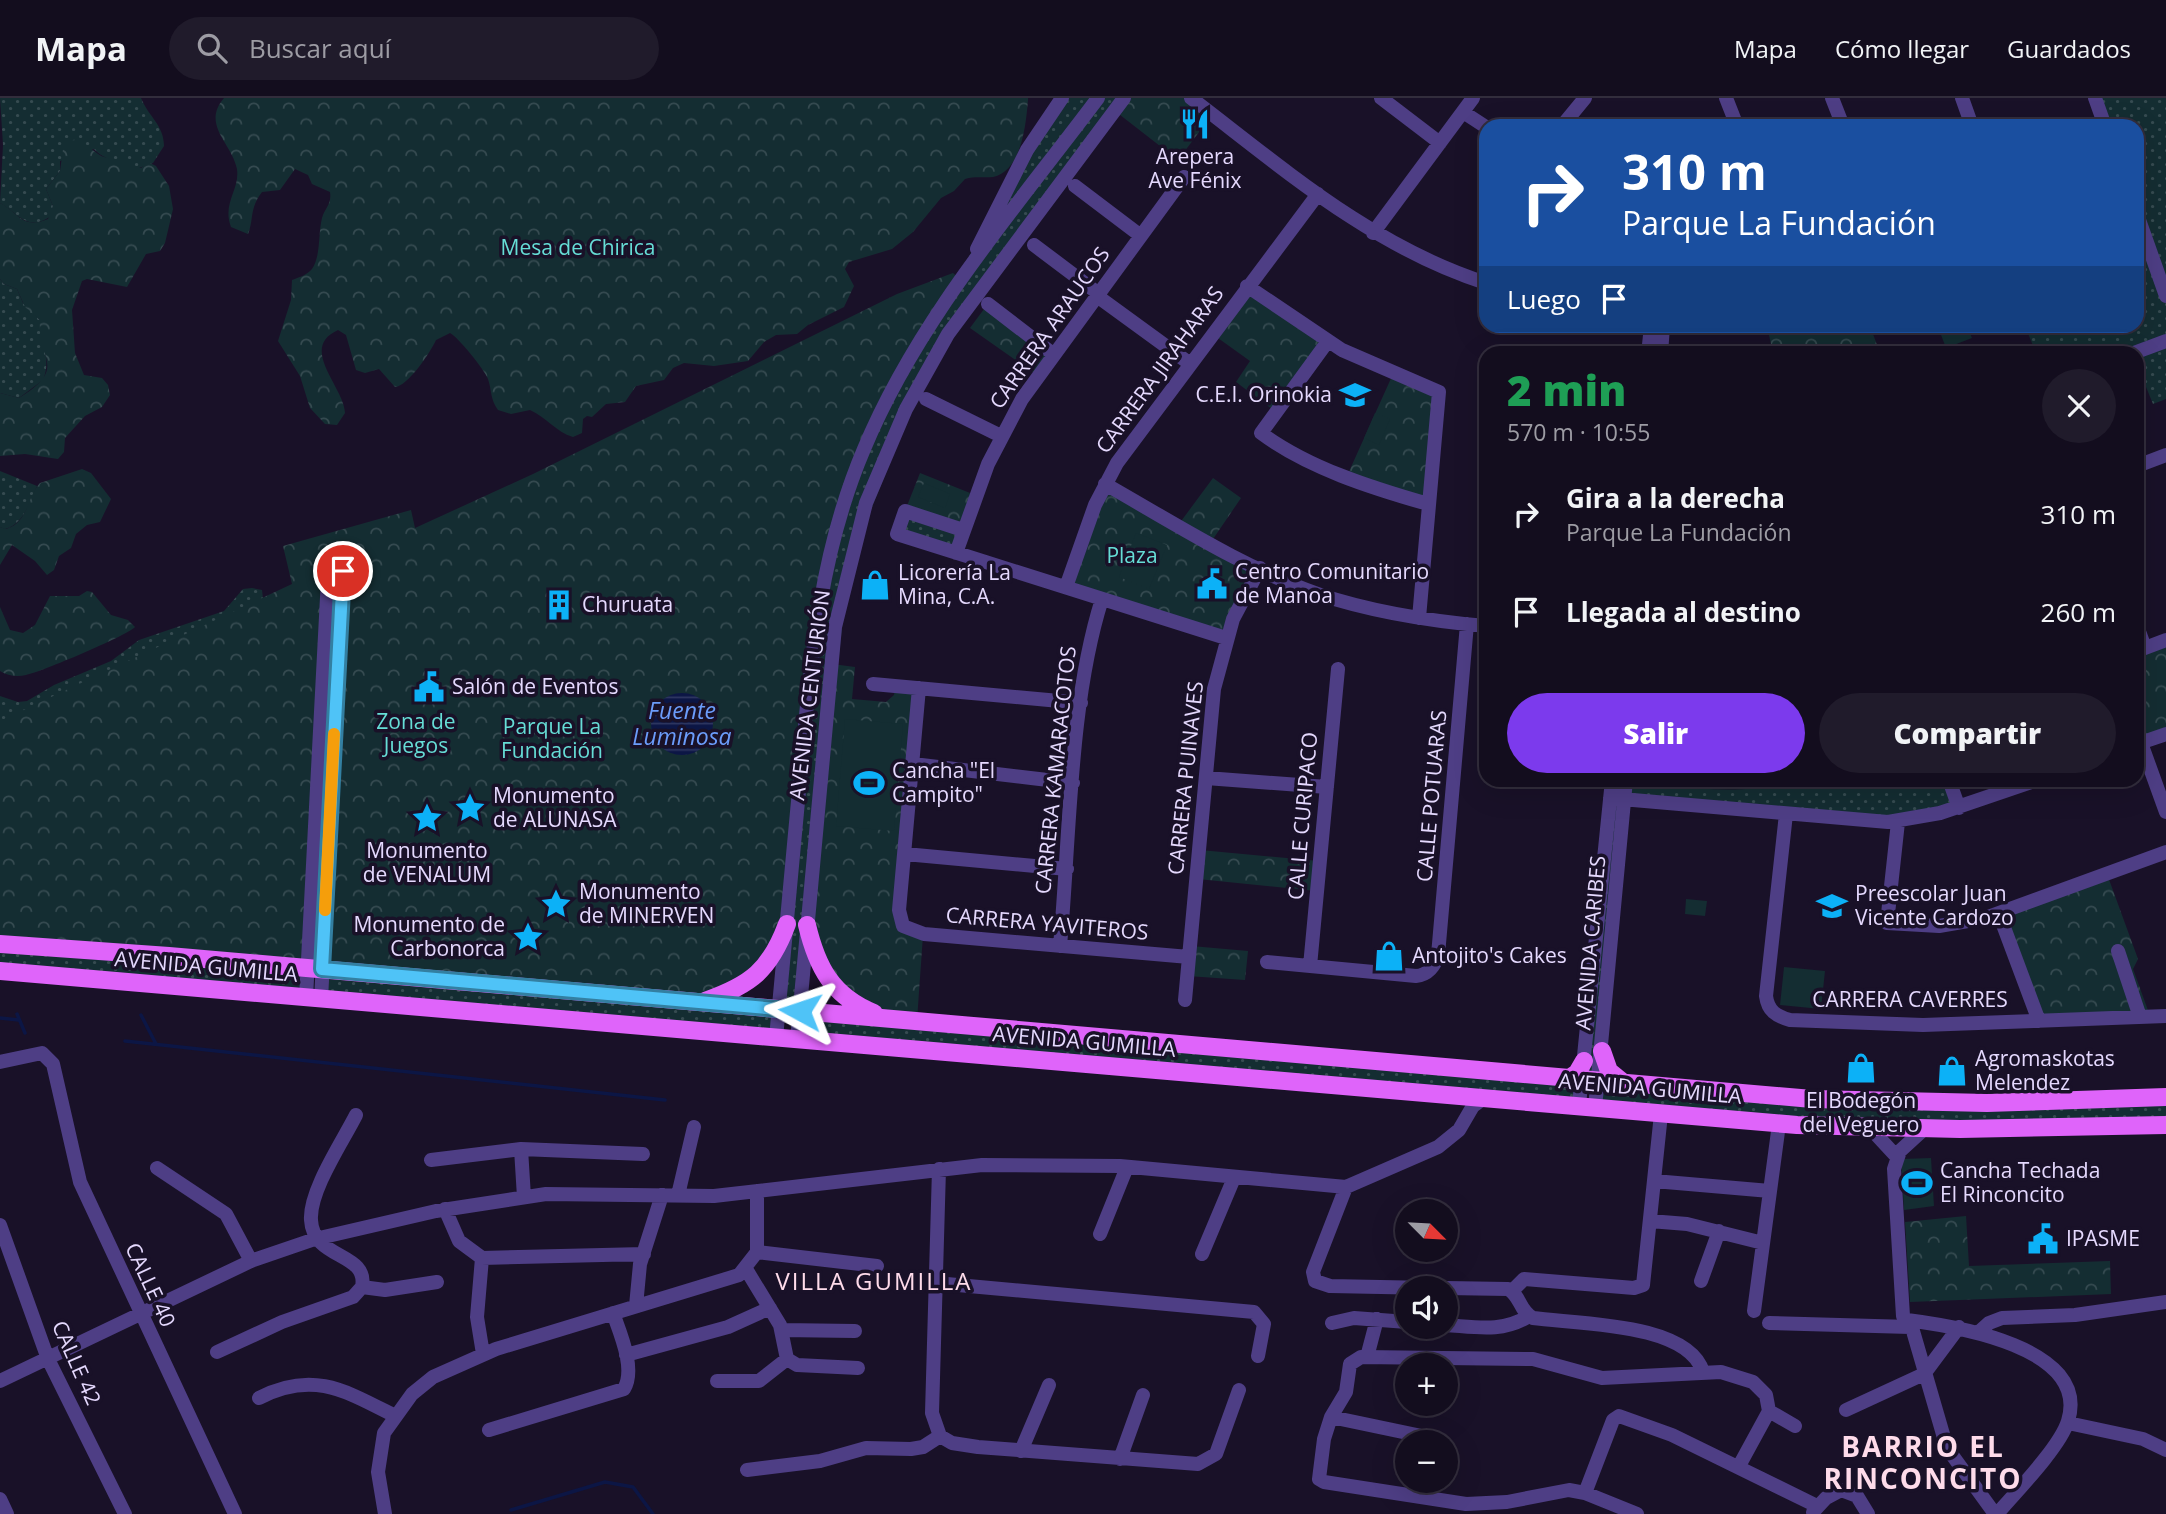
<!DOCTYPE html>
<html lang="es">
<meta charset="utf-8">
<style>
body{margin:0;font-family:"Open Sans",sans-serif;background:#201b2b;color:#f1f3f6;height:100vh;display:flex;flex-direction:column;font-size:26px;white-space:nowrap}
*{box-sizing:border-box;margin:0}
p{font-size:23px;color:#9d9ca4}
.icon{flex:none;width:38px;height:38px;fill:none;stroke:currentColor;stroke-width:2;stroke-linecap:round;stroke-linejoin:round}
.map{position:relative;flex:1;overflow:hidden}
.drawer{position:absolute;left:1479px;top:248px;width:665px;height:441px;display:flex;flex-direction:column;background:#130d1e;border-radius:21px;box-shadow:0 7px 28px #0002,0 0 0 2px #322d3c}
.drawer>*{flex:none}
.hud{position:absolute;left:1479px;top:21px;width:665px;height:214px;border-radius:21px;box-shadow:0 7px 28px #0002,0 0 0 2px #322d3c;background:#1a4fa0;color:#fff;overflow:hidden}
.needle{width:46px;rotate:114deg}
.tools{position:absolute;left:1395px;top:1101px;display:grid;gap:14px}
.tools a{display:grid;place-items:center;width:63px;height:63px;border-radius:50%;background:#130d1e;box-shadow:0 7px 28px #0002,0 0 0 2px #322d3c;font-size:35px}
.pin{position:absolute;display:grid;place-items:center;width:60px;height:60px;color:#fff;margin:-30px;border:4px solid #fff;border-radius:50%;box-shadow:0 2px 7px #0007}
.me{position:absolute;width:77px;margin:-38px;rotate:275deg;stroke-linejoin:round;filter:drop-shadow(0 0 5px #0008)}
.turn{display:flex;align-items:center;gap:24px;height:147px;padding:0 28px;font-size:32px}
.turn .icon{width:91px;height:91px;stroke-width:2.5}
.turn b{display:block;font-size:49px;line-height:60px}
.then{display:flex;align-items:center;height:66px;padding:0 28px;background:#0003;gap:14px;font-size:26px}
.round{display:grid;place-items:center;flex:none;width:74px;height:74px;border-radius:37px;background:#201b2b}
.summary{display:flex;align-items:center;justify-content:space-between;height:119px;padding:0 28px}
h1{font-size:42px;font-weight:800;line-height:52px;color:#1e9e55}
.button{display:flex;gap:14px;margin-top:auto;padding:14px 28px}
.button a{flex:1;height:80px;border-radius:42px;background:#7c3aed;color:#fff;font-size:28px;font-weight:800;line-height:80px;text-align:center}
.button a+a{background:#201b2b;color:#f1f3f6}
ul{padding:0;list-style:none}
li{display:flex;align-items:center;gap:21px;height:98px;padding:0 28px}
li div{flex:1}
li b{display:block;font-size:26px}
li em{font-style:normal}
header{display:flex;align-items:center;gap:42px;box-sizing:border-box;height:98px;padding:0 35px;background:#130d1e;border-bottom:2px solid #322d3c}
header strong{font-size:33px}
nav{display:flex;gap:38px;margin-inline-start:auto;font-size:24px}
.search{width:490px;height:63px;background:#201b2b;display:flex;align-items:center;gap:18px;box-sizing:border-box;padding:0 24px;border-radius:38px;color:#9d9ca4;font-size:26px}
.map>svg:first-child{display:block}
</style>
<header>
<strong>Mapa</strong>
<div class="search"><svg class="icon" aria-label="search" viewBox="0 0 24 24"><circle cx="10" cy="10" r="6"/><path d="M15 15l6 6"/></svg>Buscar aquí</div>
<nav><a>Mapa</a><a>Cómo llegar</a><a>Guardados</a></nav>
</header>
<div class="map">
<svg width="2166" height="1416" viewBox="0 0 2166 1416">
<defs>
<pattern id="grass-dots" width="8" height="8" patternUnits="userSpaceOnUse" patternTransform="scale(1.75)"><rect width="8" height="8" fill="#142d32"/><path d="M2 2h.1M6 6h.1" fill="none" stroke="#364b51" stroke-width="1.8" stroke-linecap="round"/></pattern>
<pattern id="forest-crowns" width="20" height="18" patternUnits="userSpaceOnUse" patternTransform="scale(1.75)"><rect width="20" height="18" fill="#142d32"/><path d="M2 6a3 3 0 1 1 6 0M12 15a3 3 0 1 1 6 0" fill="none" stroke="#364b51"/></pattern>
<pattern id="water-rules" width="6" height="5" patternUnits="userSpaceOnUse" patternTransform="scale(1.75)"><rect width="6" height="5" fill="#0c1645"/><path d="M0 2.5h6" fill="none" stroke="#2f3761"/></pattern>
</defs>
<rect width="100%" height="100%" fill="#191128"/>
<path fill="url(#grass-dots)" d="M0,0h141c7,18 23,27 23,48l-11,17 -17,6c-12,-5 -34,-10 -42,-20l-34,12v10l-14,18 7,17 -1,9c-24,19 -35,-3 -52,-12l3,-58z
M1062,0h62l-193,263 -82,203 -49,447 -21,-2 23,-253 37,-241 88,-187z
M2095,0h71v301l-13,5 -16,-39v-11l-101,-1 -11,-27h112v-200h-32z
M0,181l4,5 13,5 6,14 17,17c0,22 12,39 3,60l-24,18 -19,-5z
M0,373l37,15c-7,15 -13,38 -32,43l-5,-2z
M905,413l58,19 -7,23 -59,-19z
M252,490l10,2 1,9 -263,130v-33l18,6 9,-1 27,-16 57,-24 28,-21 85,-29 19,-22z
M1784,682l165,1 10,27 -37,10 -298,-18 -25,281 -17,-1 30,-299c52,0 125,20 172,-1z
M0,846l307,25 -2,28 -305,-27z
M323,873l455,39 -3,27 -454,-38z
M801,914l779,69 -2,23 -780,-65z
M1601,984l105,8 460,7v24l-294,5 -274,-20z"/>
<path fill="url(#forest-crowns)" d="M224,0h804v2c-2,23 -6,71 -35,77 -10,1 -18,-1 -28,2l-11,12 -13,7 -28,34 -21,17 -43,13 -4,7 9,17 -10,21 -36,18 -11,9 -21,1 -12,7 -16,19 -34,5 -30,-3 -11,5 -9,12 -28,6 -11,16 -19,2 -14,13 -5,-1 -4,3 -1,14 -9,4c-17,-5 -27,-20 -43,-27l-19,4 -13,-4c-8,-11 -6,-19 -10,-31 -3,-9 -31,-43 -38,-46l-14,7c-6,13 -28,46 -41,47l-16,-18 -14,4 -9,-3 -10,-35 -8,-5c-40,18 6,57 7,83l-8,12 -12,-1 -15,-16 -10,-32 -22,-35 13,-41 1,-20c8,-3 15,-5 20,-11 9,-13 6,-35 10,-51 3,-10 10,-14 8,-26l-18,-8 -4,-9 -13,-6 -15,21 -18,2c-13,17 -8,27 -14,42l-17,-7c-9,-24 9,-37 6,-58 -5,-26 -36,-44 -13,-71z
M1125,0h64l23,17 -34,45 -63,-49z
M77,41l24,17 40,12 7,-6 8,4 13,20 4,23 -8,34 -5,8 -14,3 -19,33 -40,-8 -5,2 -10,29 3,43 9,22 18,3 6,7 2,10 -8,12 -17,9 -20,22 -1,14 -6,7 -33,-5 -25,2v-63l19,5c50,-31 18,-38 21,-78l-15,-13 -8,-18 -13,-5 -4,-5v-76c18,9 22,27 48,16l5,-13 -7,-17 14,-18 4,-29z
M953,175l8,7 -61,94 -67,164 -52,403 -60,54 -721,-53v-221l292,-137 -9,-38 128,-36 4,18 118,-54 364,-180z
M1247,188l81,55 -52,71 -40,-30 14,-21 -39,-28z
M987,207l65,49 -15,21 -67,-47z
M1767,228h103l10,27h-107z
M1393,276l46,18 -11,112 -81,-28z
M82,371l9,4 20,26 -11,23 -13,3 -11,9 -5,14 -12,8 -5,14 -7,5 -12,-14 -23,-16 -12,20v-38l6,2c22,-6 21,-32 34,-46z
M920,375l55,22 -12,35 -58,-19z
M1213,380l28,20 -30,44 -32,-18z
M1105,386l155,84 -34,70 -160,-51z
M87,493l5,1 19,23 17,5 7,7c-9,9 -94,45 -109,48 -9,2 -18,1 -26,-4v-64l10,23 13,3 12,-8 15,-29h29z
M2166,542v94l-29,10v-93z
M832,566l23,3 -3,32 34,3 8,-7 1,-8 23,2 -19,229 24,17 -6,85 -29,-3 -47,-24 -33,-68z
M1200,752l119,11 -3,30 -118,-12z
M2107,776l31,85 -5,10 17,47 -111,5 -40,-107z
M1191,848l57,5 -3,29 -57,-4z
M1966,1118l3,50 141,-5 1,33 -201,8 -5,-80z"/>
<path fill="#142d32" d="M1942,228h25l5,12 -26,10 -8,-21z
M1375,315l15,6 -11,26 -15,-7z
M924,385l26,11 -5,14 -27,-11z
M1136,435l31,12 -18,44 -30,-12z
M845,621l58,5 -9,107 -58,-5z
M1662,683h118l-40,7z
M1686,801l21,2 -2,15 -20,-2z
M1784,869l41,4 -4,38 -41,-4z
M1931,1060l3,48 -30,4 -3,-51z"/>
<path fill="url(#water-rules)" d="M651 626a31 31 0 1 1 62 0a31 31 0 1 1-62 0Z"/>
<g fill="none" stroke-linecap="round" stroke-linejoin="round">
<path stroke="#0c1645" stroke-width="3.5" d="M17,916l8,19
M141,917l15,29
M0,920l19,2
M125,943l540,59
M511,1412l94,-28 28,5 20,27"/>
<path stroke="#4e3e85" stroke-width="14" d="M1191,0c93,71 182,149 295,185
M1381,0l59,45
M1726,0l11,28
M1832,0l11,28
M1962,0l10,28
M2095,0l10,28
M1463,14l23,15
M1562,28l23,-28
M1075,88l66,50
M2137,116l29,82
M1373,135l100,-135
M1034,147l65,49
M977,151l50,-99 35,-52
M1247,188l95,64 97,42 -20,226
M1097,198l92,67
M988,206l65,50
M1328,243l-67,92c47,35 111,55 167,71
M1648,256l3,-28
M1661,256l2,-28
M2131,256l35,-13
M926,301l75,37
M2137,368l29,-11
M1105,386c69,39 138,84 213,110 54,18 111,27 168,32
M963,432l-58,-19 -8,23 329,104
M956,455l32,-89 34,-65 162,-222
M1066,489l29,-82 22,-42 201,-269
M2137,528l8,22
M2137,553l29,-11
M873,586l208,19
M919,590l-20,222 4,16 21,8 265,23
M2141,645l25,69
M2137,646l29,-10
M913,666l160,19
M1206,680l121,9
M1949,682l10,28
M1610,700l278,24 52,-9 97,-33
M1786,716l-20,182c2,15 10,20 24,24l133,5 243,-9
M1898,724l-11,101 52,3 46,-8 181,-66
M905,756l162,15
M1999,816l40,107
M1060,848c10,-109 9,-243 42,-347
M2118,853l22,66
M1267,864l149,14c12,-1 19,-10 22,-21l29,-331
M1310,868l28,-297
M306,900l22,-420 15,-7 -22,429
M1185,902l29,-311 19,-70 27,-51
M776,940c9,-89 17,-179 25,-269 10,-110 19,-217 63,-320 54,-130 150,-239 234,-351
M797,942l38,-413 31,-124 40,-94 42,-75 176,-236
M0,964l42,-9 11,11 27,118 155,332
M1579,1007l33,-325
M1595,1010l31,-328
M1871,1031l25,27
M1924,1031l-24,22 -6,18 9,147 10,15 34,117 48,66
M521,1051l3,48
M431,1062l90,-11 122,5
M157,1070l69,46 25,47
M939,1071l-7,244 8,23 12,7 26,4 220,17 18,-10 23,-64
M1654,1083l116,10
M1346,1089l-33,85 2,9 15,5 101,2
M678,1097l16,-68
M445,1111l14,32 23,17 162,-4
M1650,1123l37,3 76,19
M0,1127l48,134 77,155
M1100,1136l27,-67
M757,1154l120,14
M1202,1156l32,-76
M482,1160l-5,59 6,37
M746,1171l34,56 7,34
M1701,1183l18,-50
M936,1185l318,29 10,12 -6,32
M362,1189l23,3 52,-8
M1446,1190l62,1c13,7 11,22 25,29 42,6 155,4 170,54
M1512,1193l12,-12 110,9 9,-3 18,-171
M636,1208l4,-42 22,-69
M1754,1213l25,-187
M1907,1222c47,6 184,27 161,101 -8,26 -52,71 -71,93
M1332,1225l22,-5 53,4
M1769,1225l141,4
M1446,1227c30,2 56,8 83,-9
M782,1232l73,1
M1979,1234l10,-9 13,-5 73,-3 91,-13
M217,1254l65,-30 71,-25 9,-10c7,-35 -49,-27 -51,-67 -2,-29 32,-79 45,-105
M626,1257l102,-28 42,-19
M1367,1259l10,-38
M787,1261l10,6 61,3
M0,1283l251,-120 64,-22 121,-28 110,-17 168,2 268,-31 138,1 226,21 92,-40 21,-17 14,-24 11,-8
M717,1283h42l28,-22
M259,1300c54,-28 87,-7 136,18
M1846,1312l78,-36 35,-47
M1769,1313l26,15
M1331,1319l105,22
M2068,1325l75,16 23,11
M489,1332l135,-41c12,-20 -4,-56 -11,-76
M1021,1353l28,-66
M1120,1361l23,-64
M1739,1368l30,-55
M747,1372l73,-9 46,-13 45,1 12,-2 17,-11
M1585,1395l28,-73 6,-4 53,19 145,71
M0,1401l7,15
M1813,1414l13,-14 15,-8 16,6 11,18
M385,1416l-7,-42 6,-39 28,-39 21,-17 63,-28 243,-74 18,-23v-61
M1637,1416l-52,-21 -16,-3 -62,12 -41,2 -142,-22 -5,-3 5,-40 7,-22 15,-25 4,-28 11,-7 172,2 69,19 119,-6 32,10 13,13 3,16"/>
<path stroke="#df64fa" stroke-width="18" d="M807,827c10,42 25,71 67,88
M0,846l169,12 1643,143 175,4 179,-6
M0,873l1797,154 163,4 206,-4
M705,903c46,-16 65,-31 82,-77
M1602,953l7,20 16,13
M1568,981l9,-6 7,-12"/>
</g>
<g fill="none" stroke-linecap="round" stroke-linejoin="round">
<g stroke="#337fa1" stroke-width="18">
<path id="route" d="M343,473l-21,398 478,42"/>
</g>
<use href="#route" stroke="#4fc3f7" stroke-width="12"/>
<path stroke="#f59e0b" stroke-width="12" d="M325,812l9,-176"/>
</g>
<defs>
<g id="restaurant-bare" transform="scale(2.415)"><path d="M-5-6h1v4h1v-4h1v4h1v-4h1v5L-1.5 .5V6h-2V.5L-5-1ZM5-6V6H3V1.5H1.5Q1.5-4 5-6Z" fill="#0cb1f7" stroke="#191128" stroke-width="2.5" paint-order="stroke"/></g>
<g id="school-bare" transform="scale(2.415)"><path d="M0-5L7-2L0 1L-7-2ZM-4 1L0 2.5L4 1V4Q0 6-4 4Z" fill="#0cb1f7" stroke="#191128" stroke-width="2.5" paint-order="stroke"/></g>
<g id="civic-bare" transform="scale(2.415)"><path d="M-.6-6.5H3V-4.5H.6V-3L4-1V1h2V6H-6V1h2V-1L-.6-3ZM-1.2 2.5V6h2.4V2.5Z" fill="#0cb1f7" stroke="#191128" stroke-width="2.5" paint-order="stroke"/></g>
<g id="shop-bare" transform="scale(2.415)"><path d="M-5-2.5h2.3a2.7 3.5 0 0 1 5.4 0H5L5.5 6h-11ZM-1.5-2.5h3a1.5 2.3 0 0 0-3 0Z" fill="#0cb1f7" stroke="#191128" stroke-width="2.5" paint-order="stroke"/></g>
<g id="building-bare" transform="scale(2.415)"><path d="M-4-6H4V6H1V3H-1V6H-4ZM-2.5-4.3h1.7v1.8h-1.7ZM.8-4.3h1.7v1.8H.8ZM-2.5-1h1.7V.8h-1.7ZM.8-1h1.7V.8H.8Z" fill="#0cb1f7" stroke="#191128" stroke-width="2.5" paint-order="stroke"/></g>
<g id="stadium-bare" transform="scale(2.415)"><path d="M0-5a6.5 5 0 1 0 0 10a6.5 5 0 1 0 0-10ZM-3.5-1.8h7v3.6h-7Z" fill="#0cb1f7" stroke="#191128" stroke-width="2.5" paint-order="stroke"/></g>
<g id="sight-bare" transform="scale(2.415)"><path d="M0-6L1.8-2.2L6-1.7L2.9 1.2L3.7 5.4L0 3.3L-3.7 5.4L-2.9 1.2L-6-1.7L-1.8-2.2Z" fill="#0cb1f7" stroke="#191128" stroke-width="2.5" paint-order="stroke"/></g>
</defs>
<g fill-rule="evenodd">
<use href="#restaurant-bare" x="1195" y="26"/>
<use href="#school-bare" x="1355" y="297"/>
<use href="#civic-bare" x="1212" y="486"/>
<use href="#shop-bare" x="875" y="487"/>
<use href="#building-bare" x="559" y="507"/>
<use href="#civic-bare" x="429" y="589"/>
<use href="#stadium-bare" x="869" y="685"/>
<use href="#sight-bare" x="470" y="710"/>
<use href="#sight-bare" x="427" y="720"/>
<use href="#sight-bare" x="556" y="806"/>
<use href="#school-bare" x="1832" y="808"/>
<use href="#sight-bare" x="528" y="839"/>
<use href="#shop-bare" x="1389" y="858"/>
<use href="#shop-bare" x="1861" y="970"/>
<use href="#shop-bare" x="1952" y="973"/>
<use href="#stadium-bare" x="1917" y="1085"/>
<use href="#civic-bare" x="2043" y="1141"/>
</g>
<g text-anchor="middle" stroke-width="7" stroke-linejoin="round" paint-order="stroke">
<g font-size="21" fill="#e5d9fe" stroke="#191128" text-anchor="start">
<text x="1195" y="66" text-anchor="middle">Arepera<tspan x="1195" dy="24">Ave Fénix</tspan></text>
<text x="1332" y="304" text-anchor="end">C.E.I. Orinokia</text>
<text x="1235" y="481">Centro Comunitario<tspan x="1235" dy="24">de Manoa</tspan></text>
<text x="898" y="482">Licorería La<tspan x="898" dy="24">Mina, C.A.</tspan></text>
<text x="582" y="514">Churuata</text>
<text x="452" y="596">Salón de Eventos</text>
<text x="892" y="680">Cancha "El<tspan x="892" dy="24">Campito"</tspan></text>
<text x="493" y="705">Monumento<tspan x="493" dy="24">de ALUNASA</tspan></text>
<text x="427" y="760" text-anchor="middle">Monumento<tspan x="427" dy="24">de VENALUM</tspan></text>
<text x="579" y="801">Monumento<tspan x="579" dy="24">de MINERVEN</tspan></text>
<text x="1855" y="803">Preescolar Juan<tspan x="1855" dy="24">Vicente Cardozo</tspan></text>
<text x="505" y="834" text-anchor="end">Monumento de<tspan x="505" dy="24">Carbonorca</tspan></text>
<text x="1412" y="865">Antojito's Cakes</text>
<text x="1975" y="968">Agromaskotas<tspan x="1975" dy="24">Melendez</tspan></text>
<text x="1861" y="1010" text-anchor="middle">El Bodegón<tspan x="1861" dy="24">del Veguero</tspan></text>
<text x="1940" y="1080">Cancha Techada<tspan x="1940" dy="24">El Rinconcito</tspan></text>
<text x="2066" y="1148">IPASME</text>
</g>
<g font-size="21" fill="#66ddd6" stroke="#191128">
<text x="578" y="157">Mesa de Chirica</text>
<text x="1132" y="465">Plaza</text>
<text x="416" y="631">Zona de<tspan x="416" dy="24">Juegos</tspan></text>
<text x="552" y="636">Parque La<tspan x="552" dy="24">Fundación</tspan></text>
</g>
<g font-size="21" fill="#e5d9fe" stroke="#191128">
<text transform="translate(1050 230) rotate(-55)" y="7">CARRERA ARAUCOS</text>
<text transform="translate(1160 272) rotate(-54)" y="7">CARRERA JIRAHARAS</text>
<text transform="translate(810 597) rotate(-83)" y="7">AVENIDA CENTURIÓN</text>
<text transform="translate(1056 672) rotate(-84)" y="7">CARRERA KAMARACOTOS</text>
<text transform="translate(1186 680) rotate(-84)" y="7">CARRERA PUINAVES</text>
<text transform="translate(1432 698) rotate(-85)" y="7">CALLE POTUARAS</text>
<text transform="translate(1303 718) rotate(-85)" y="7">CALLE CURIPACO</text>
<text transform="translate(1047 826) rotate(5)" y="7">CARRERA YAVITEROS</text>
<text transform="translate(1591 845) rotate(-85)" y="7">AVENIDA CARIBES</text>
<text transform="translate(206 869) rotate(5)" y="7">AVENIDA GUMILLA</text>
<text x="1910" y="909">CARRERA CAVERRES</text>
<text transform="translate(1084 944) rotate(5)" y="7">AVENIDA GUMILLA</text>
<text transform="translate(1650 991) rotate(5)" y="7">AVENIDA GUMILLA</text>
<text transform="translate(150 1187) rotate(65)" y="7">CALLE 40</text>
<text transform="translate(76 1265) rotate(66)" y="7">CALLE 42</text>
</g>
<g font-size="23" font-style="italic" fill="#6b9cfa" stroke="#191128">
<text x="682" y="621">Fuente<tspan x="682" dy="26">Luminosa</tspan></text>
</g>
<g font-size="24" letter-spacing="2" fill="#fedbea" stroke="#191128">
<text x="874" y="1192">VILLA GUMILLA</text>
</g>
<g font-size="28" font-weight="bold" letter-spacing="2" fill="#fedbea" stroke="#191128">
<text x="1923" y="1359">BARRIO EL<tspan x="1923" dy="32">RINCONCITO</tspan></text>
</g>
</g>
</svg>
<div class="tools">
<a><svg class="needle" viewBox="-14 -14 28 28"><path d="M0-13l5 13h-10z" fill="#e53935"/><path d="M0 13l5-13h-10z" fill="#9d9ca4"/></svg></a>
<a><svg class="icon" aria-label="sound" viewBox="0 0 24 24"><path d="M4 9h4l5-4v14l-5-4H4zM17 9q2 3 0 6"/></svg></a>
<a>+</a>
<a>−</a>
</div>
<div class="pin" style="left:343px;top:473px;background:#d93025"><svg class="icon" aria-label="arrive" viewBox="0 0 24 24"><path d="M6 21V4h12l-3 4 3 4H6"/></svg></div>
<svg class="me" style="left:800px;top:913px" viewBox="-20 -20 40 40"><path d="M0-17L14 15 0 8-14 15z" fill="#4fc3f7" stroke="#fff" stroke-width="4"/></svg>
<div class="hud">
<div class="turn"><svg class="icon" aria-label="right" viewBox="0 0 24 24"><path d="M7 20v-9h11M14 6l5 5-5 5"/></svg><div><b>310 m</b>Parque La Fundación</div></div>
<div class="then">Luego<svg class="icon" aria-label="arrive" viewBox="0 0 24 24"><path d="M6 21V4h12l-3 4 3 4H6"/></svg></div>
</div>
<section class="drawer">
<div class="summary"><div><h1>2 min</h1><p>570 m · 10:55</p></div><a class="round"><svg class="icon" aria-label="close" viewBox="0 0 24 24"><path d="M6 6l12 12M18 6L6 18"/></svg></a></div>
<ul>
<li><svg class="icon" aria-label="right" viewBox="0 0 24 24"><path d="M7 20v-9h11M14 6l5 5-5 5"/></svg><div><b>Gira a la derecha</b><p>Parque La Fundación</p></div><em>310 m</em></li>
<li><svg class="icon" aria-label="arrive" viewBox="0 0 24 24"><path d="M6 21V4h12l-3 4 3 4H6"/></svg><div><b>Llegada al destino</b></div><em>260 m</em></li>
</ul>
<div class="button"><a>Salir</a><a>Compartir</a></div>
</section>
</div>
